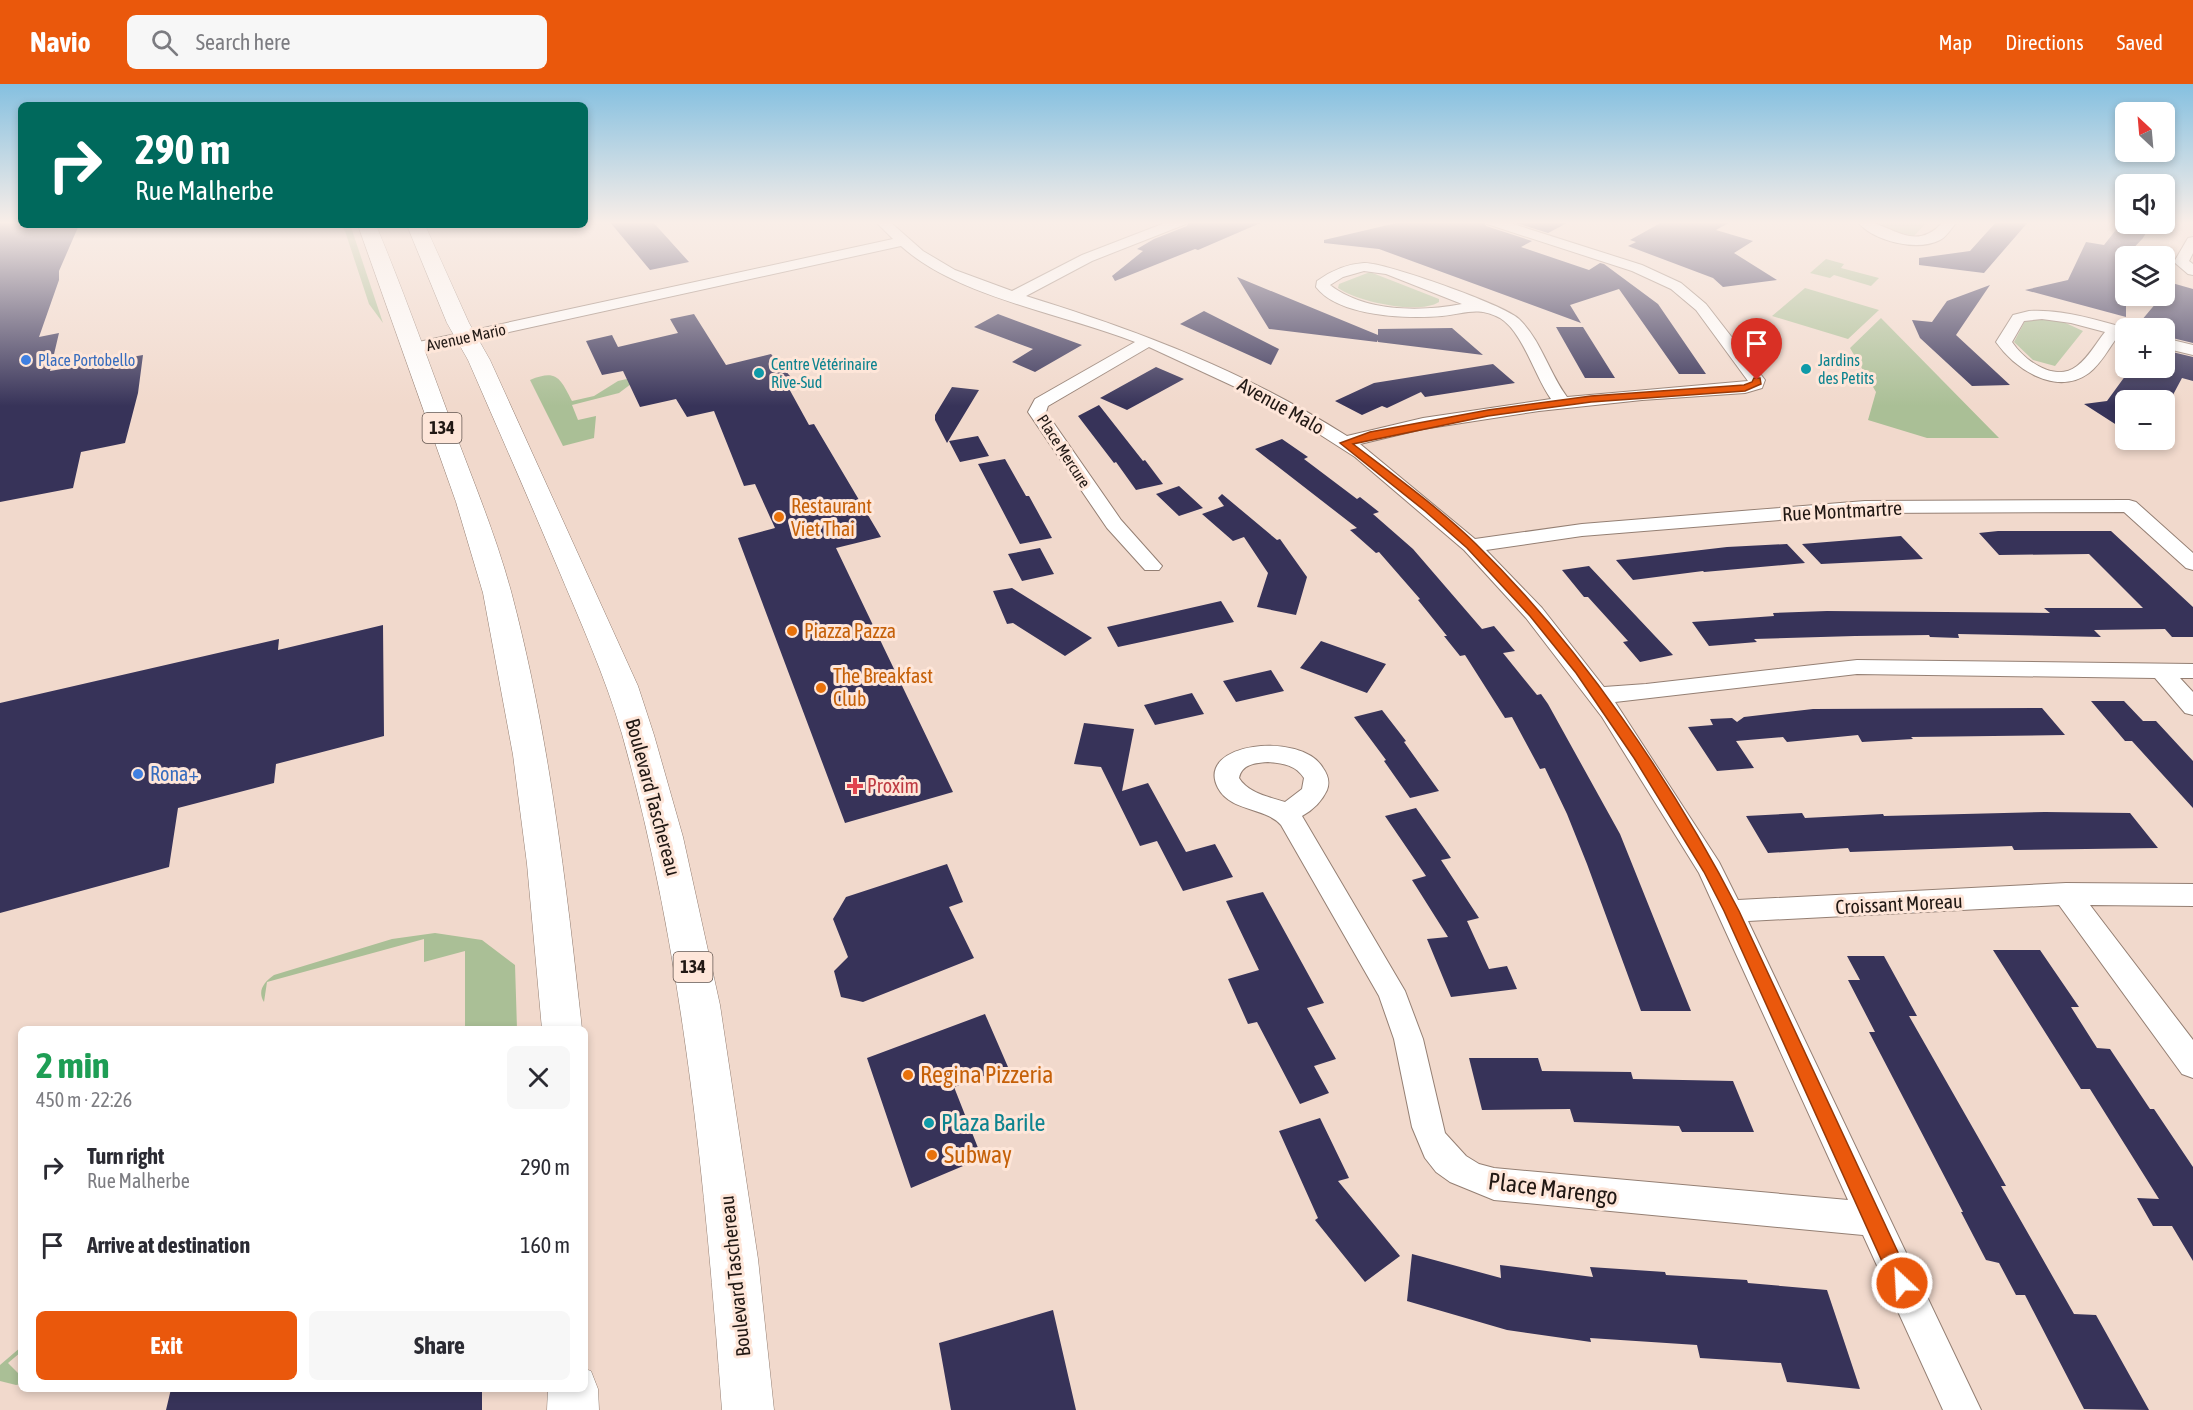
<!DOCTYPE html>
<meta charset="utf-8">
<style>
body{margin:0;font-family:"Asap Condensed",sans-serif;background:#f7f7f7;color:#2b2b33;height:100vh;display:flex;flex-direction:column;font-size:22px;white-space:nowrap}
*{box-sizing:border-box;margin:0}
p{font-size:20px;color:#7c7c81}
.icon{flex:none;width:33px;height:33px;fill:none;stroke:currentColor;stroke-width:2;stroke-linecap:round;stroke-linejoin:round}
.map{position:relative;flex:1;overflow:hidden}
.details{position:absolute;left:18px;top:942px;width:570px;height:366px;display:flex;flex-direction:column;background:#fff;border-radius:9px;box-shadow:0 3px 9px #0003}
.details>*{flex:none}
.hud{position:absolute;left:18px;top:18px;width:570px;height:126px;border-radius:9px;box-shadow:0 3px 9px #0003;background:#00695c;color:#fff;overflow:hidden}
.needle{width:39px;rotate:334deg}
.controls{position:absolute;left:2115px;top:18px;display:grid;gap:12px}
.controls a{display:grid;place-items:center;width:60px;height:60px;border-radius:9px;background:#fff;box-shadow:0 3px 9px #0003;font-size:30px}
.pin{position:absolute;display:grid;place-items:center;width:51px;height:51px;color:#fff;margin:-62px -26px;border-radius:50% 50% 50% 0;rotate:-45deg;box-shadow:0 0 6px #0007}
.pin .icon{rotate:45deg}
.me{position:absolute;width:66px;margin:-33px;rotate:335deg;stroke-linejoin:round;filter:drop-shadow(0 0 4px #0008)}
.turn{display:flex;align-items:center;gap:21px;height:126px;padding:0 18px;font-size:27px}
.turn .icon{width:78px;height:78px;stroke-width:2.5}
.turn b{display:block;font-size:42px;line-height:51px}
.round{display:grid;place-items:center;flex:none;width:63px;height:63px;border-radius:9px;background:#f7f7f7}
.summary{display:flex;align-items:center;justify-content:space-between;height:102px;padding:0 18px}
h1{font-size:36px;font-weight:700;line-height:45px;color:#1e9e55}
.cta{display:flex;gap:12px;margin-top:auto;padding:12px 18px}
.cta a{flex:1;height:69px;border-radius:9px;background:#ea580c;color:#fff;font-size:24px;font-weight:700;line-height:69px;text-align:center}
.cta a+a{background:#f7f7f7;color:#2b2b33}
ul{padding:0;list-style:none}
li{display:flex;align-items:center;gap:18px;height:78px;padding:0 18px}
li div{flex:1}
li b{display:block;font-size:22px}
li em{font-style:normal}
header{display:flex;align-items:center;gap:36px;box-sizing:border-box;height:84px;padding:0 30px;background:#ea580c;color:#fff}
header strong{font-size:28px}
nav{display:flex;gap:33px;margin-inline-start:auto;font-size:21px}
.search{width:420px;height:54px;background:#f7f7f7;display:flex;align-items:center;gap:15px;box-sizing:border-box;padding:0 21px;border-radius:9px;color:#7c7c81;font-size:22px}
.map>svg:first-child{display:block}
</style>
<header>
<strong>Navio</strong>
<div class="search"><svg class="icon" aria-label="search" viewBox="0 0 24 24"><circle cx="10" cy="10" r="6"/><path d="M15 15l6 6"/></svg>Search here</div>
<nav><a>Map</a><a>Directions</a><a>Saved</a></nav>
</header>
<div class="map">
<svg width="2193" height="1326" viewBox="0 0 2193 1326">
<rect width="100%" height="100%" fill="#f1d9cc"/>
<path fill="#aabf96" d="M1880,137h48l-14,15 -40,-10z
M340,141l11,2 32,96 -14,-19 -24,-73z
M1826,175l18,5 -3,4 38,10 -8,8 -37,-11 -4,3 -20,-5z
M1370,188l69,27v3c-20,13 -81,0 -101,-14l1,-4z
M1805,204l74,22 -31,29 -76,-23z
M1881,234l118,120h-72l-59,-18 8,-28 -26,-44z
M2037,234l20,1 26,12 -28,35 -22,-6 -19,-18 11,-21z
M704,277l-69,20 -16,12 -47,12 6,15 18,-4 -2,22 -31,8 -33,-66c27,-11 30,-2 42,21l22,-5 24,-15z
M435,849l47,7 33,25 2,64h-52v-78l-41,11v-23l-157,43 -3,20c-7,-11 0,-20 10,-27l118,-36z
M21,1263v5l-13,11 13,13v8l-5,1 -16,-4v-16z"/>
<path fill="#373359" d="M0,137h21v4h58l-20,46v9l-20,57 20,-4 -9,38 93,-16 -5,38 -13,50 -44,9 -8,36 -73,14z
M609,137h43l37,41 -39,8z
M1189,137h76l-67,29 -3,-1 -80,32 -3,-5 31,-25 -6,-2 17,-10 33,-13z
M1405,137h79l2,5 46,15 -11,6 68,23 11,-7 4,1 54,40 48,70h-27l-60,-85 -49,16 11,18 -202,-74 -55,-6v-3z
M1510,137h61l-23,12z
M1664,137h68l-16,9 37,11 -19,12 43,27 -54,7 -10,-9 -85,-32 8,-4 -6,-2z
M1997,137h32l-45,52 -65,-8v-7l51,-7z
M2123,137h3v3l24,2 -7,12 -17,18v61l-101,-27 43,-10 18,-38 18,3z
M1237,193l141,58v-6l74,-1 31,27 -105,-13v-2l-1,2 -108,-13z
M2172,199l21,6v54l-29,-7v-8h-20l4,-5 -7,-2 21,-25h2z
M1990,201l-34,50 54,50 -38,1 -52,-48 -8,-18 20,2 15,-21z
M1204,227l75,38 -8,16 -91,-41z
M694,230l32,51 45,-11 25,29 -9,2 22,40 5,-1 67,113 -45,11 117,244 -108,31 -107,-285 37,-10 -20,-44 -11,2 -30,-75 -27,6 -11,-18 -36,8 -17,-36 -21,4 -16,-34 26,-6 6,12 60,-14 -8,-14z
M998,230l84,31 -47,27 -23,-10 21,-13 -59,-22z
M1556,243h27l32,51h-30z
M2164,266l29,7v24l-11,-3 -15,28 -3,-6h-15l-23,-6v37l-42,-27 23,-3 24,-33h33z
M1493,280l22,19 -90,14 -4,-5 -34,16 -5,-2 -20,9 -27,-14 39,-18z
M1156,283l28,12 -57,31 -27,-12z
M952,303l27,3 -32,53 -12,-23v-5z
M1099,321l44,56 2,-1 18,24 -27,6 -20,-28 -2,1 -36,-47z
M978,352l11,20 -29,6 -11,-21z
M1282,355l26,18 -4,2 53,40 3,-2 19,15 -6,2 40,35 69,80 12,-3 21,25 -12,2 34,42 4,-1 7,10 72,130 71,177h-50l-54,-147 -20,-50 -22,-46 -5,1 -28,-52 -7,1 -40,-63 -5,1 -16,-20h3l-29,-36 2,-1 -41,-47 -3,1 -26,-23 7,-2 -102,-79z
M1005,375l21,37h3l23,42 -32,6 -42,-80z
M1179,402l24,22 -24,8 -23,-22z
M1222,410l55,46 3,-1 27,38 -11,38 -39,-8 11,-34 -24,-36 -11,4 -31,-27 22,-8 -6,-8z
M1998,447h113l82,76v30h-21l-7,-8 -71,1 7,7 -143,-3 1,4 -29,-1 -1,-2 -74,1 -101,3 3,3 -48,4 -17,-24 82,-6 -1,-3 54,-2 223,2 -6,-5h99l-54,-54 -90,1 -20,-22z
M1901,452l22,23 -102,5 -19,-20z
M1787,460l18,19 -101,9 -1,-1 -70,9 -17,-20 111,-13z
M1040,464l14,26 -32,7 -14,-27z
M1589,482l65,69 19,20 -33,7 -17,-20 5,-1 -40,-44h-4l-22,-27z
M1012,504l80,50 -27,18 -52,-33 -6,1 -14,-33z
M1221,517l13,21 -116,25 -11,-20z
M383,541l1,111 -108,28 -2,19 -96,25 -9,59 -169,46v-210l279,-64 -1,11z
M1321,557l65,23 -19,29 -67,-25z
M1271,586l13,21 -48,11 -13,-21z
M1192,609l12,21 -49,11 -11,-20z
M2091,617h33l19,20h13l37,40v47l-61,-67h-7z
M2042,624l23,27 -154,2 2,2 -51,3 -4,-7 -71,7 -4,-5 -47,4 18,27 -37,3 -29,-44 25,-2 -3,-6 22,-1 5,4 7,-5 69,-8z
M1382,626l24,31 -2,1 35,49 -29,7 -26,-37 2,-1 -32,-43z
M1084,639l50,6 -12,62 26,-8 38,69 29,-8 18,33 -50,14 -26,-50 -17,5 -39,-79 -27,-3z
M1416,724l35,50 -10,2 38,58 -12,3 22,48 18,-3 10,23 -66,8 -24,-58 21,-2 -36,-57 14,-4 -41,-60z
M2045,728l85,1 28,35 -144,2 -2,-4 -162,6 -2,-4 -80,5 -22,-37 56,-3 3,5 78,-4 1,2z
M947,780l16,38 -14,5 25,51 -111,44 -22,-5 -7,-26 14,-14 -15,-38 13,-22z
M1263,808l61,111 -17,5 29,51 -22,7 15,27 -29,11 -43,-82 -9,2 -20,-45 31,-9 -33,-69z
M1993,866h47l39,57h-8l26,41 13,1 40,60h4l39,58v94l-21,-35h-19l-16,-28 22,1 -69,-110h-9z
M1847,872h37l33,60h-8l97,170h-5l73,128 22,1 53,95 -65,-1 -59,-114h-9l-17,-32 -13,-3 -25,-48h2l-94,-180h6l-27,-52h12z
M985,930l23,53 -54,20 28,71 -71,30 -44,-130z
M1469,974h69l4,13 89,1 2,7 100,2 21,51h-72l-3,-6 -105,-4 -4,-13 -88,1z
M1320,1034l29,60 -11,3 62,75 -35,26 -50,-62 3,-2 -39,-87z
M1412,1170l89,24 -1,-13 93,12 -3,-10 75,5 1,3 81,5 1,3 79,7 33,99 -73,-7 -6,-19 -81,-5 -3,-13 -107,-7 1,4 -84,-12 -100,-29z
M1053,1226l23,100h-125l-12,-67z
M171,1305h311v21h-316z"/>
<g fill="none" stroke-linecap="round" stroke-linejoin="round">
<g stroke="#947f73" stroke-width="2">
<path id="street" d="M875,137h14l34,30 32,19 57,21 70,-36 88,-34h17l-1,3 -94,37 -66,35c116,36 218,75 321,140l76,-18 128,-19c-16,-22 -28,-67 -51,-81 -23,-12 -35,-4 -58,-2 -35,3 -103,1 -126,-29l1,-6c14,-10 29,-17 47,-18 20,-1 141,42 155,56 22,21 30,54 48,78l181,-16 -52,-71 -25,-21 -39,-18 -145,-47 -1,-3h18l138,44 39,18 25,21 59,76 -3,8 -17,5 -103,7 -103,11 -116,18 -63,15 115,95 107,-15 283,-23 264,-1 7,2 57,51v17l-7,-2 -62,-56 -259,1 -283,23 -96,14 56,58 62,79 42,-3 211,-24 336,4v14h-13l13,14v23l-8,-2 -30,-35 -298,-4 -242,28 104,160 19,38 328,-17 127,1v22l-103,-1 103,135v38l-11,-4 -123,-169 -311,16 233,489h-38l-80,-175 -369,-35 -44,-18 -14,-10 -11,-14 -13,-31 -18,-88 -15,-43 -98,-171c-16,-18 -50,-13 -63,-37 -24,-46 84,-57 105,-20 5,7 7,14 4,22 -5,11 -14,20 -25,26l103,175 18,48 22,94 21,23 13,8 15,4 354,32 -149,-327 -97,-156 -76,-99 -62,-68 -109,-93 -50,-32 -59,-33 -97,-45 -101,59 -2,6 75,108 41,46 -3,4h-14l-38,-42 -79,-116 7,-13 100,-57c-71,-28 -178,-45 -234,-96l-487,107 -8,-5 8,-5 479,-104zM1364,187l22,3 76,30c-42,8 -97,8 -132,-19l13,-8zM1268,678c15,1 28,3 36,16l-2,11 -17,13c-16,-5 -37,-9 -46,-24 3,-14 16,-15 29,-16z
M1857,137c29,-3 55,35 85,2l-1,-2h13l2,2c-5,6 -10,14 -16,17 -23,12 -68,1 -83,-19z
M2193,153v16l-4,8 4,3v11l-5,-1 -14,-12 14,-24z
M2029,227c34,-2 66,9 98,17h-1v10l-8,-2c-9,12 -17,28 -29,37 -33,24 -74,-4 -93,-31l17,-27zM2042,235l29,4 34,9c-9,11 -16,25 -28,34 -22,17 -52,-5 -65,-24l12,-21z
M2164,254l29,7v10l-29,-7z"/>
</g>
<g stroke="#947f73" stroke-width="1">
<path id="primary" d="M358,141h18c26,62 48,124 71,186 22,60 47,118 64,180 38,143 55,291 71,438h-40l-15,-165 -14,-109 -30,-162 -27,-91z
M407,141h18l44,98 21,37 148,326 16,49 29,102 37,168 38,254 16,151h-52c-17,-226 -38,-456 -100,-676 -17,-58 -42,-113 -65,-168 -29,-69 -59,-137 -89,-206l-21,-37z
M585,1285l6,2 7,18 1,21h-52l1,-21h37z"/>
</g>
<use href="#street" fill="#fff" fill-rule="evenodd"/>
<use href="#primary" fill="#fff" fill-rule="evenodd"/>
</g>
<linearGradient id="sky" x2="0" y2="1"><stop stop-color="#85c0e0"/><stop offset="0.43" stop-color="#f9eee8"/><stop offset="1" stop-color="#f9eee8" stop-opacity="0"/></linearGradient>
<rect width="2193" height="322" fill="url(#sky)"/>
<path fill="#ea580c" stroke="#983908" stroke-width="1.5" d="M1754,294h6l1,6 -16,7 -154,11 -103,14 -135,28c42,32 85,63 123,100 105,103 196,237 263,367l170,365 3,7 -3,7 -7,3 -7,-3 -171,-379 -20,-39 -70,-114 -58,-85 -46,-57 -63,-68 -42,-37 -85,-68 30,-11 118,-22 103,-14 153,-11 8,-3z"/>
<g fill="#3f7fe0" stroke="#fee6d9" stroke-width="2">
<circle cx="26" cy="276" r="6"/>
<circle cx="138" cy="690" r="6"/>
</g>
<g fill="#0f9aa8" stroke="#fee6d9" stroke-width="2">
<circle cx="1806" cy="285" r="6"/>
<circle cx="759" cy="289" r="6"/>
<circle cx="929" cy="1039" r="6"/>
</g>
<g fill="#e8710a" stroke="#fee6d9" stroke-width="2">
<circle cx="779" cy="433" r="6"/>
<circle cx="792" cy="547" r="6"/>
<circle cx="821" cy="604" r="6"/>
<circle cx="908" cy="991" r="6"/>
<circle cx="932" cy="1071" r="6"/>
</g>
<path fill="#e0444e" stroke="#fee6d9" stroke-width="2" d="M852 693h6v6h6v6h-6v6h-6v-6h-6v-6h6z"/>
<g text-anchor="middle" stroke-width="6" stroke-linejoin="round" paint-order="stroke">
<g font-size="16" fill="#211814" stroke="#fee6d9">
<text transform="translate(466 253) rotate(-12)" y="6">Avenue Mario</text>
<text transform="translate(1064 367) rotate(57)" y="6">Place Mercure</text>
</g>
<g font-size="16" fill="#366cbe" stroke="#fee6d9" text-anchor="start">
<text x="38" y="282">Place Portobello</text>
</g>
<g font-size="16" fill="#0d838f" stroke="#fee6d9" text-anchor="start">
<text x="1818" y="282">Jardins<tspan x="1818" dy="18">des Petits</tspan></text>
<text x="771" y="286">Centre Vétérinaire<tspan x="771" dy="18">Rive-Sud</tspan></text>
</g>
<g fill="#fee6d9" stroke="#63564f" stroke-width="1.5">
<rect x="422.5" y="329" width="39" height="30" rx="4.5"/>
<rect x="673.5" y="868" width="39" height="30" rx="4.5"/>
</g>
<g font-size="18" font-weight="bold" fill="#211814">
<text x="442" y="350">134</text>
<text x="693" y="889">134</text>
</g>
<g font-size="20" fill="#211814" stroke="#fee6d9">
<text transform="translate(1281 322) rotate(29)" y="7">Avenue Malo</text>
<text transform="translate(1842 427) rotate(-3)" y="7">Rue Montmartre</text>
<text transform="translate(653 713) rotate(75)" y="7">Boulevard Taschereau</text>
<text transform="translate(1899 820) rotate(-3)" y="7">Croissant Moreau</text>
<text transform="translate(735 1192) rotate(-96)" y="7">Boulevard Taschereau</text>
</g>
<g font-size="20" fill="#c56008" stroke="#fee6d9" text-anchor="start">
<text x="791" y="429">Restaurant<tspan x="791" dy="23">Viet Thai</tspan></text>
<text x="804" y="554">Piazza Pazza</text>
<text x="833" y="599">The Breakfast<tspan x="833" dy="23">Club</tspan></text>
</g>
<g font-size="20" fill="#366cbe" stroke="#fee6d9" text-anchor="start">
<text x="150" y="697">Rona+</text>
</g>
<g font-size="20" fill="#be3a42" stroke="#fee6d9" text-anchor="start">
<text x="867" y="709">Proxim</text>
</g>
<g font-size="24" fill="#c56008" stroke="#fee6d9" text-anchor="start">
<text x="920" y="999">Regina Pizzeria</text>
<text x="944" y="1079">Subway</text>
</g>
<g font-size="24" fill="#0d838f" stroke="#fee6d9" text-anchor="start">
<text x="941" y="1047">Plaza Barile</text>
</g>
<g font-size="24" fill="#211814" stroke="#fee6d9">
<text transform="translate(1553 1105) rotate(7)" y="8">Place Marengo</text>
</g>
</g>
</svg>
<div class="controls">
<a><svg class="needle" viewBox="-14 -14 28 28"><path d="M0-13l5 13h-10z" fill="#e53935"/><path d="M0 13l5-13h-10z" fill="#7c7c81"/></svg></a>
<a><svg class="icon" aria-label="sound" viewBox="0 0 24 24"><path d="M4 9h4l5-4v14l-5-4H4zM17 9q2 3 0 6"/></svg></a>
<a><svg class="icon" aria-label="layers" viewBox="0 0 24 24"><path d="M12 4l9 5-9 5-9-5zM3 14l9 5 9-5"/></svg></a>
<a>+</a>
<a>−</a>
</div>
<div class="pin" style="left:1757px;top:296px;background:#d93025"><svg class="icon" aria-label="arrive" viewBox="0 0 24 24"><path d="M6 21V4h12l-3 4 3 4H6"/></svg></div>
<svg class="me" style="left:1902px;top:1199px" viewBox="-20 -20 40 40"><circle r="17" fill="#ea580c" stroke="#fff" stroke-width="3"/><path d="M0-11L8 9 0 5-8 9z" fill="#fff"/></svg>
<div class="hud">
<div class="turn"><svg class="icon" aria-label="right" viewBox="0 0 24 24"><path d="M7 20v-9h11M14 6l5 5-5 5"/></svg><div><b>290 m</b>Rue Malherbe</div></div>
</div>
<section class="details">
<div class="summary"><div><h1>2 min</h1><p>450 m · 22:26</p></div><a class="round"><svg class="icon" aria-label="close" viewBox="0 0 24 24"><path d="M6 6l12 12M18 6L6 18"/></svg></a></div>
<ul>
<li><svg class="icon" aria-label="right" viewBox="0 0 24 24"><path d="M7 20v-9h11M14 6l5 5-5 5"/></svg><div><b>Turn right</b><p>Rue Malherbe</p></div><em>290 m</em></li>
<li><svg class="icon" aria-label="arrive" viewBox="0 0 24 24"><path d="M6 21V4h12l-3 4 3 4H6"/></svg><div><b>Arrive at destination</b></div><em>160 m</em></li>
</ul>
<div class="cta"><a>Exit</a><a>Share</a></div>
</section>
</div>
